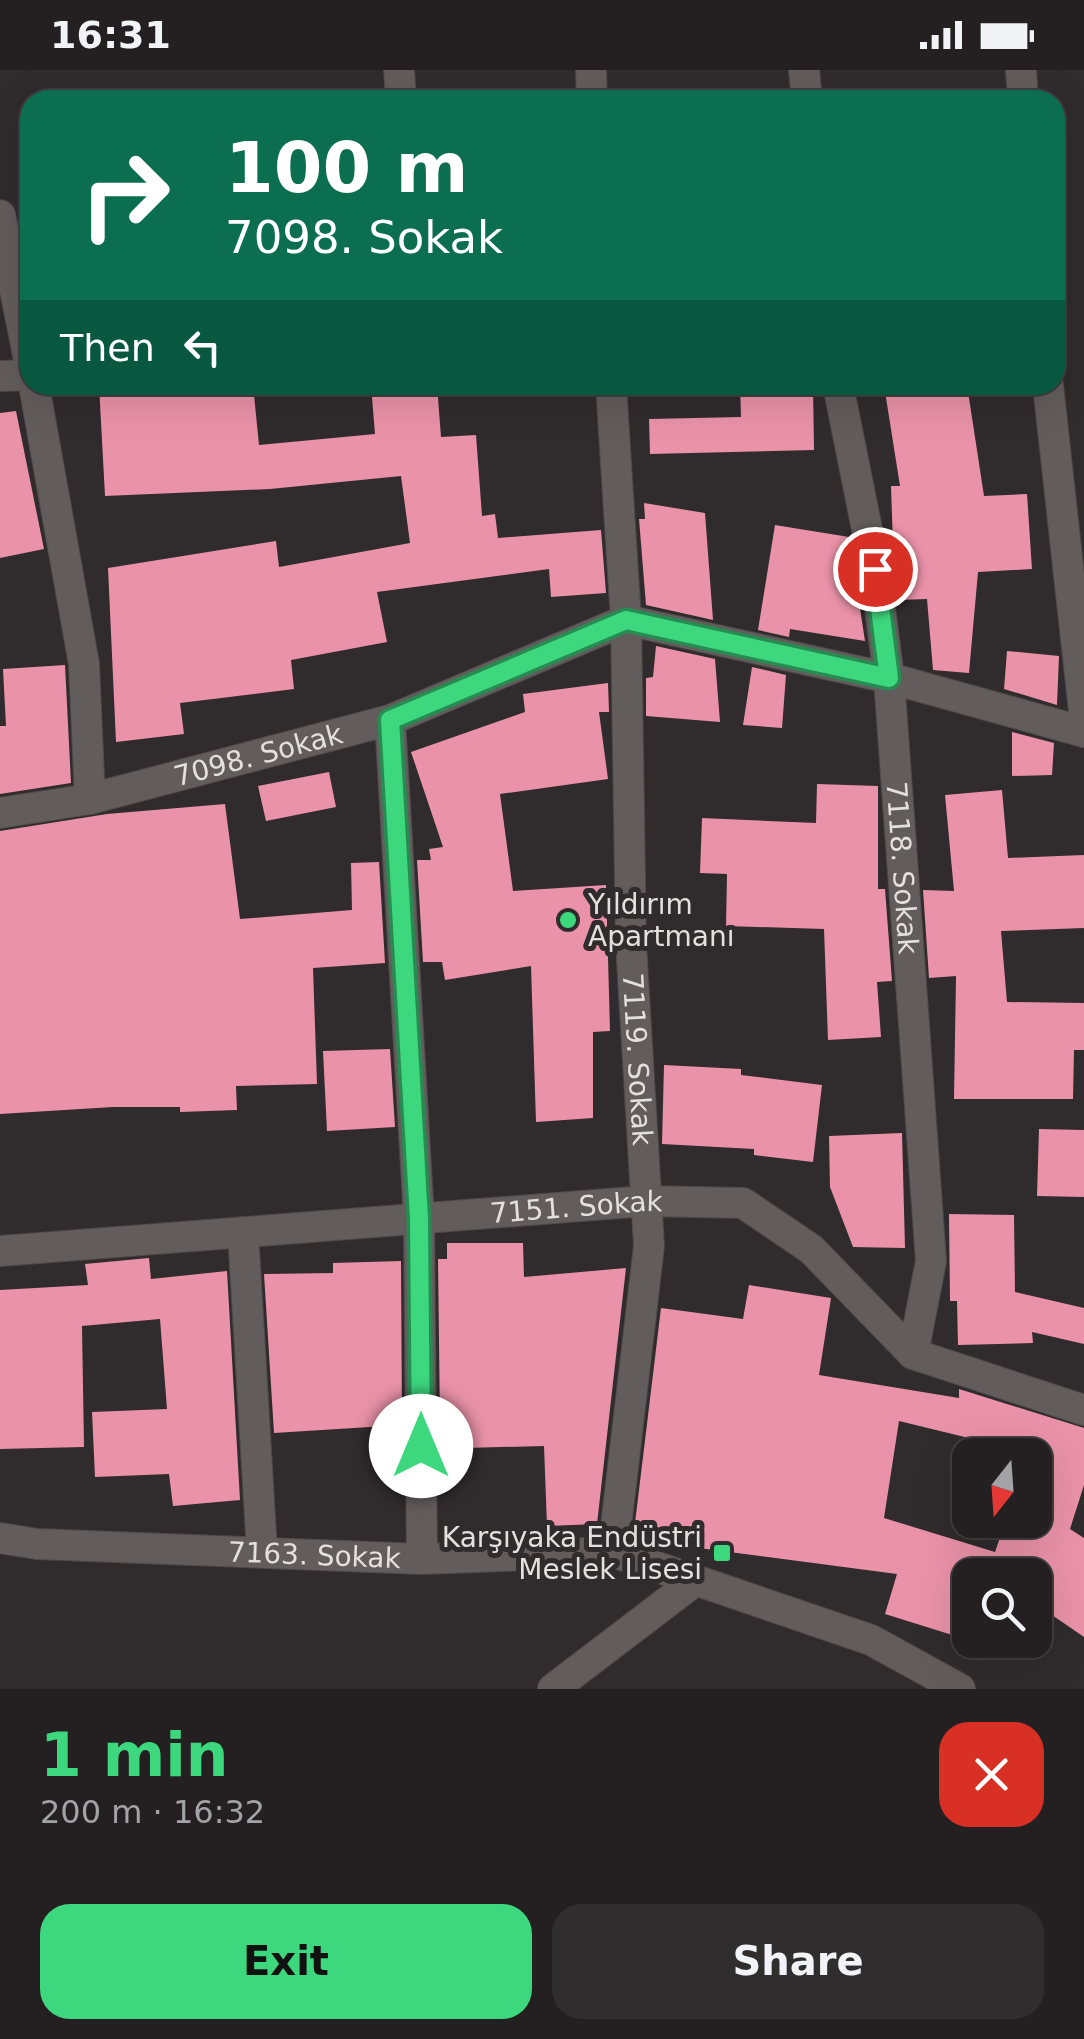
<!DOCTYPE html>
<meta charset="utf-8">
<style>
body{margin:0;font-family:"DejaVu Sans",sans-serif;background:#302d2e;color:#f1f3f6;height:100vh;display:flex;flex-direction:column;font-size:38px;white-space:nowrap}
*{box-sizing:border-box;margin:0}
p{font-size:32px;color:#a3a3a5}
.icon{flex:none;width:55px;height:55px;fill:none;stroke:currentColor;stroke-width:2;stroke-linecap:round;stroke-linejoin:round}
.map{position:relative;height:1619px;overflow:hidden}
.panel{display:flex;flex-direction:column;background:#242021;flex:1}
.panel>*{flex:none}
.top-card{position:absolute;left:20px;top:20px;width:1045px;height:305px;border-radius:30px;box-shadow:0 10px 40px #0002,0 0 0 2px #413e3f;background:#0b6e4f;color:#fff;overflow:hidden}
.needle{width:65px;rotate:197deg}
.controls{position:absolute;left:952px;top:1368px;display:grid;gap:20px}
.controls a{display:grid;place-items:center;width:100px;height:100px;border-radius:20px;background:#242021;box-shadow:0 10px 40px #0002,0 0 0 2px #413e3f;font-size:50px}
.pin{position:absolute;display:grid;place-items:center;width:85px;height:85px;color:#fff;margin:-42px;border:5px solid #fff;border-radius:50%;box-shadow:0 2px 10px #0007}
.me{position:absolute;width:110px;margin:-55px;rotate:0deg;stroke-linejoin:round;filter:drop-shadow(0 0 8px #0008)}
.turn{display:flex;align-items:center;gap:35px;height:210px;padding:0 40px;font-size:45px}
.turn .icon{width:130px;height:130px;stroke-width:2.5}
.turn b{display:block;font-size:70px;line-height:85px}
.then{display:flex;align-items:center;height:95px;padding:0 40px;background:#0003;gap:20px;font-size:38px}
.round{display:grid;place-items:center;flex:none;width:105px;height:105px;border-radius:30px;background:#302d2e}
.overview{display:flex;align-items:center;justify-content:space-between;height:170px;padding:0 40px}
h1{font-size:60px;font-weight:800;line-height:75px;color:#3dd77e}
.cta{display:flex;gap:20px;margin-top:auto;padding:20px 40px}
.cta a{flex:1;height:115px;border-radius:30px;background:#3dd77e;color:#111;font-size:40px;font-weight:800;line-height:115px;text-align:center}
.cta a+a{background:#302d2e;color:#f1f3f6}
.status{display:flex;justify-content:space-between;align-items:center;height:70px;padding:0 50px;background:#242021;direction:ltr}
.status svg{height:28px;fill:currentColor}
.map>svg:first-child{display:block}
</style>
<div class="status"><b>16:31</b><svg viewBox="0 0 49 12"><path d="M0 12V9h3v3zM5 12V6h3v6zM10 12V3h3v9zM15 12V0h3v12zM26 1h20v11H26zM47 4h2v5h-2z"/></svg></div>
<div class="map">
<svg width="1084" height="1619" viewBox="0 0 1084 1619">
<rect width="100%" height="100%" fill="#302b2c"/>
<path fill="#ea92a9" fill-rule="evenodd" d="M99,315h154l6,60 116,-11 -4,-49h66l4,52 35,-2 6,81 13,-2 3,24 103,-8 5,63 -55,4 -2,-28 -172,23 10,50 -96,18 3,29 -114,14 4,31 -68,8 -8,-174 168,-27 3,26 131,-24 -9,-67 -131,13 -165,7z
M740,315h73l1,65 -164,4 -1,-35 92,-2z
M884,315h83l17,111 43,-2 5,75 -54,3 -9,101 -36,-3 -6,-71 -29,1 -9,-57 4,1 -2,-58h9z
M16,341l28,138 -44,9v-145z
M644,433l61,10 8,107 -67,-15 -7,-86h6z
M775,455l74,12 16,104 -75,-12 -1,8 -31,-7z
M656,576l59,13 5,63 -74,-6v-38l7,-1z
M1007,581l52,5 -2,49 -53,-16z
M65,595l6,118 -71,11v-68h6l-3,-57z
M752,597l34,8 -4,53 -39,-3z
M608,613l1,29h-10l9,67 -108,15 13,97 93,-6 4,146 -17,1v86l-57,4 -5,-156 -86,14 -3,-18h-19l-6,-102h14l-2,-11 14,-2 -32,-95 114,-40 -2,-18z
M1012,662l42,11 -2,32 -40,1z
M329,702l7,35 -70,14 -8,-35z
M817,714l61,2v103h7l7,92 -15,1 4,55 -53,3 -4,-111 -98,-3 1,-52 -27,-1 2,-55 114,5z
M1002,720l6,68 76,-3v73l-83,3 6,71 77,1v47h-10l-1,49h-119l2,-123 -27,2 -6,-88 31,1 -9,-96z
M225,734l15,115 112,-9 -1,-47 28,-1 6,101 -72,5 4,116 -81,2 1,24 -57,2v-5h-67l-113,7v-283l107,-17z
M390,979l5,78 -68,4 -4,-80z
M664,995l77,4v6l81,10 -9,77 -59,-7v-6l-92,-5z
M1039,1059l45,1v67l-47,-1z
M902,1063l3,115 -52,-1 -23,-60 -1,-51z
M949,1144l65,1 1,77 69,16v36l-52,-12 1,11 -75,2 -1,-44h-7z
M447,1173h76l1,34 102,-9 -29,256 -50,2 -3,-80 -80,2v-26l-24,1 -2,-164h9z
M149,1188l2,21 76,-8 13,229 -67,6 -4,-32 -74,3 -3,-65 75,-3 -7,-90 -78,7 2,121 -84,2v-159l88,-5 -3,-21z
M401,1191l1,164 -128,8 -10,-159 69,-1v-10z
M749,1215l82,13 -12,77 140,23v-9l125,39v57l-14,44 14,9v99l-35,-24 -18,40 -32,-13h36v-65h-65v52l-5,12 -80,-25 12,-40 -260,-34 3,-17h-5l26,-215 82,11zM899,1351l135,33 1,66h-29l-11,32 -111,-34z"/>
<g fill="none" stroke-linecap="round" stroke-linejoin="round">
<g stroke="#4d4849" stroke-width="32">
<g id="minor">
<path d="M399,0l2,30"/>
<path d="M591,0l1,30"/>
<path d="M804,0l3,30"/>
<path d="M1021,0l2,30"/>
<path d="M0,145l30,150"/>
<path d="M0,306l30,-1"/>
<path d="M34,315l50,279 6,135"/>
<path id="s1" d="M611,315l15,235 5,324 18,302 -36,306"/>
<path id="s2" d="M838,315l37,184 14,109 42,583 -18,93"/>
<path d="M1048,315l36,326"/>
<path d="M390,650l29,499 3,340"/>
<path id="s3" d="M0,743l90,-14 300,-79 236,-100 263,58 195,54"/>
<path d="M243,1162l19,320"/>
<path id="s4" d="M0,1181l646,-50 97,2 68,46 102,105 171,56"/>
<path id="s5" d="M0,1468l37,6 385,15 191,-7 258,88 89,49"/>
<path d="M553,1619l143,-109"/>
</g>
</g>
<use href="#minor" stroke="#625c5d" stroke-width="30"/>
</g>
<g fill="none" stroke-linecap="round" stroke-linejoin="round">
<g stroke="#288c52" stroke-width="25">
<path id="route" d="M421,1376l-2,-227 -29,-499 236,-100 263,58 -14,-109"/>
</g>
<use href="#route" stroke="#3dd77e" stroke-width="18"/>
</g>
<g fill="#3dd77e" stroke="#302b2c" stroke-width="4">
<circle cx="568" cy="850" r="10"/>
<rect x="712" y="1473" width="20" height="20" rx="5"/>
</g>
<g text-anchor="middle" stroke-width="10" stroke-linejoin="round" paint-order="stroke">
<g font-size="28" fill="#e3e0e0" stroke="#302b2c">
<text dy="10" stroke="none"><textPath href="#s3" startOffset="265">7098. Sokak</textPath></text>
<text dy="10" stroke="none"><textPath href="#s2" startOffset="488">7118. Sokak</textPath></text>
<text dy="10" stroke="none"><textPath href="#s1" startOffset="675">7119. Sokak</textPath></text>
<text dy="10" stroke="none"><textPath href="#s4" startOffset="578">7151. Sokak</textPath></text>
<text dy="10" stroke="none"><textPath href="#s5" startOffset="315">7163. Sokak</textPath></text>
</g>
<g font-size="28" fill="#e3e0e0" stroke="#302b2c" text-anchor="start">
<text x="588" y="844">Yıldırım<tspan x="588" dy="32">Apartmanı</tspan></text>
<text x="702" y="1477" text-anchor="end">Karşıyaka Endüstri<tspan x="702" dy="32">Meslek Lisesi</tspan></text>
</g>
</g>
</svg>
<div class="controls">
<a><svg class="needle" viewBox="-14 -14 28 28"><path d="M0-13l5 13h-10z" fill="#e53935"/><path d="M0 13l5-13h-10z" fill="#a3a3a5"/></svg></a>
<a><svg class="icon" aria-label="search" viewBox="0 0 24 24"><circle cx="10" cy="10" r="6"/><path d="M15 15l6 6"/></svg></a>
</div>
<div class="pin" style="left:875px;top:499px;background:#d93025"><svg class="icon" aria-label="arrive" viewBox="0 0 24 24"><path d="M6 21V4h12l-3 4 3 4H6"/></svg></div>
<svg class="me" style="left:421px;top:1376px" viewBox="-20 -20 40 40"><circle r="19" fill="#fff"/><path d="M0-13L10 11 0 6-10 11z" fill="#3dd77e"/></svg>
<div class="top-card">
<div class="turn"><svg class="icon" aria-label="right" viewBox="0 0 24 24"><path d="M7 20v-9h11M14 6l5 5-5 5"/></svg><div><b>100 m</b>7098. Sokak</div></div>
<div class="then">Then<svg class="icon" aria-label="left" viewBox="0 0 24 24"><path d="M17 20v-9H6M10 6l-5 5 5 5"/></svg></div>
</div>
</div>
<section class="panel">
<div class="overview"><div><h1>1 min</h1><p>200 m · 16:32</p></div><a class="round" style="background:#d93025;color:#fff"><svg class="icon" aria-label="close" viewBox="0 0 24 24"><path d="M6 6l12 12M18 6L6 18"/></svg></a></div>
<div class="cta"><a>Exit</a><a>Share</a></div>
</section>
